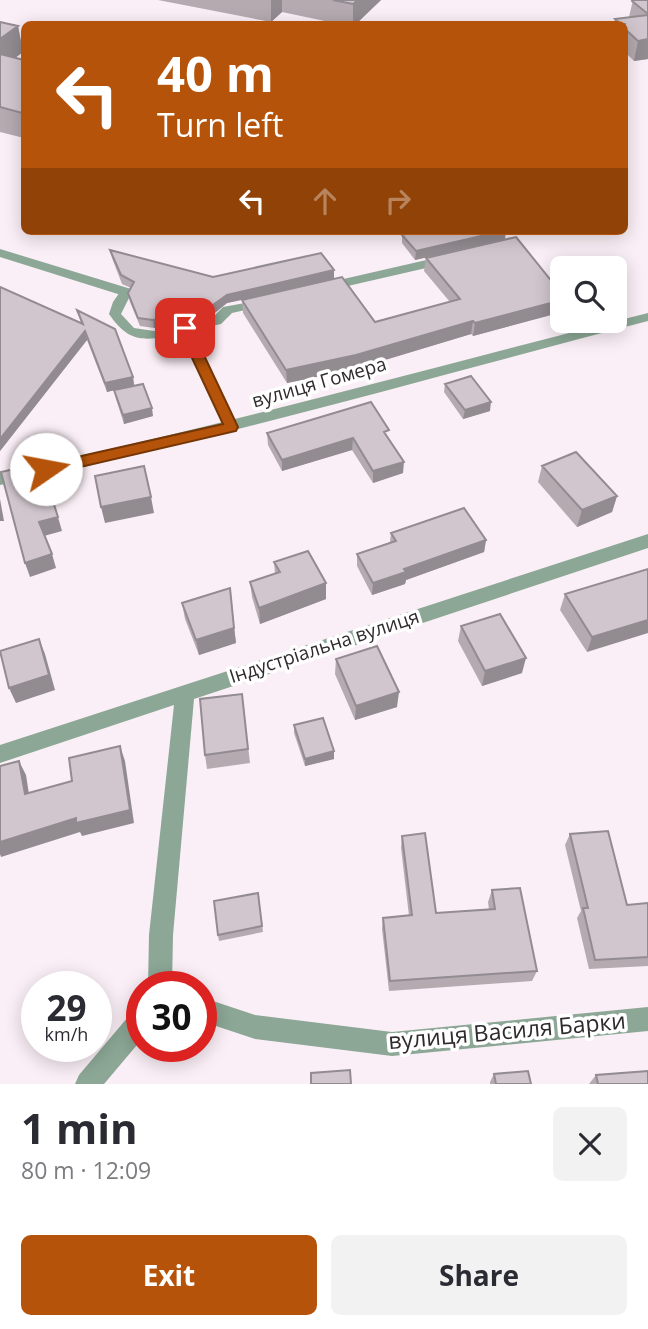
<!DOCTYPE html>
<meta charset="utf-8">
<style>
body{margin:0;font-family:"Open Sans",sans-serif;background:#f2f2f3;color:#2b2b33;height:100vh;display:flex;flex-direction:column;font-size:26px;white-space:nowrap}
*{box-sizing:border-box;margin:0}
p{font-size:23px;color:#7c7c81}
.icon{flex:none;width:38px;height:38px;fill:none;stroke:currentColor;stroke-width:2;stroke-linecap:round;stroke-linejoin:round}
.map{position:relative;height:1084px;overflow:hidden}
.side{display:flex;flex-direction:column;background:#fff;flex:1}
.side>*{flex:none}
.top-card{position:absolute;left:21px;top:21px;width:607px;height:214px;border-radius:10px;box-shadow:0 4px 18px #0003;background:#b45309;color:#fff;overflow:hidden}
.tools{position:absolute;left:550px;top:256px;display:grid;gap:14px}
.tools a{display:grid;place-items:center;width:77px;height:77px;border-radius:10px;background:#fff;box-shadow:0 4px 18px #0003;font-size:35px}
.speed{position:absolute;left:21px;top:971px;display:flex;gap:14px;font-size:35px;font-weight:700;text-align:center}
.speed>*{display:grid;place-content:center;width:91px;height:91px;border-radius:50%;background:#fff;box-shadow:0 4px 18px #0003;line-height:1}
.speed small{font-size:18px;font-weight:400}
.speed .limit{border:10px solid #d22;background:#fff;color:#111}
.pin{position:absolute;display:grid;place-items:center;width:60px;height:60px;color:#fff;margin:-30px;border-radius:14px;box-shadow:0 4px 10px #0006}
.me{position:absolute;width:77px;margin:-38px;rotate:78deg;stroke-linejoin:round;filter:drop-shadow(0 0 5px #0008)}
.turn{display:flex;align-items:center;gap:24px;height:147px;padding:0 21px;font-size:32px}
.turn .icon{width:91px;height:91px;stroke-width:2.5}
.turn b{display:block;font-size:49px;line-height:60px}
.lanes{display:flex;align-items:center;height:66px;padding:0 21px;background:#0003;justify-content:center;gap:35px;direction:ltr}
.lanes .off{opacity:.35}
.round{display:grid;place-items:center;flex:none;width:74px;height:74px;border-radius:10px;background:#f2f2f3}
.overview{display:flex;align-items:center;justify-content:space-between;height:119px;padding:0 21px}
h1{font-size:42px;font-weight:700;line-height:52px}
.button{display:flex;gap:14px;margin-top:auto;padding:14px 21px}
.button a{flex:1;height:80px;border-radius:10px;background:#b45309;color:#fff;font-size:28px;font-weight:700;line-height:80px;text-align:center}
.button a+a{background:#f2f2f3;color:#2b2b33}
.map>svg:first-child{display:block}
</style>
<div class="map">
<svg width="648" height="1084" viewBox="0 0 648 1084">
<rect width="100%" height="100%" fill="#faeff6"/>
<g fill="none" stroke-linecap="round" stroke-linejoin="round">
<path fill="#8ca795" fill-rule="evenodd" d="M444,256l4,1v6l-122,28 -6,-4 6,-4z
M126,288l6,4 -11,22 13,14 20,3 58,-13 11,-11 44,-8v6l-35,8 -11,11 -28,6 45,97 -2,4h-10l-2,-4 -43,-94c-34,8 -51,12 -72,-19l4,-12 9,-13z"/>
<path fill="#8ca795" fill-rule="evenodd" d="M0,249l131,40 2,3 -7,4 -5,-1 -121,-38z
M648,313v8c-216,56 -430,118 -648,164v-12c218,-45 432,-106 648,-160z
M648,534v14l-454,151 -21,236 -1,52h-24l1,-52 25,-230 -174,58v-18z
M201,997l54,18 137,17 256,-25v24l-256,25 -137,-17 -54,-18z
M142,1008v31l-38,45h-29l4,-9 54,-64z"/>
</g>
<path fill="#b4aab0" d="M158,0h223l-25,24h-17l-57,-12 -11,10z
M633,0h15v59l-14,2 -9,-9v-28h-11l1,-5 14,-2z
M0,22l18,4 5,26 -8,6 9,2v78l-24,-6z
M402,235l103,4 -90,21 -13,-17z
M110,250l103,27 121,-7v9l41,43 75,-20 -26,-31 2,-13 136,36v18l-89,24 -2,-2 -116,35 -68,14 -44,-70 -1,-13 -15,3 -16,13 -57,12 -14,-2 -10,-24 -2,-9 3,-5 -9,-4 -10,-26z
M0,287l81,36 -4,-13 56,67 1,8 -27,7 -20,-52 -87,111z
M445,384l45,27 -27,8 -19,-27z
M114,390l39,26 -29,8 -8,-25z
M267,433l122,6 14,34 -30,10 -21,-33 -70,21 -14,-26z
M542,466l75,30 -5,16 -35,15 -39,-45z
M391,533l95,7 -2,12 -78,28 -1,4 -33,11 -15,-29v-12l33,-12z
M274,562l52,37 -66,25 -8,-27 -2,-15 25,-8z
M648,569l-61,83 -27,-42 5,-16z
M230,588l6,55 -37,12 -14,-36 -3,-16z
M461,626l61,47 -40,13 -24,-45z
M336,659l61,48 -42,13 -20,-46z
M242,694l8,69 -43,6 -2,-14z
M294,725l40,34 -29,7 -11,-33z
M570,834l57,71 21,-2v63l-59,3 -12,-51 4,-7 -16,-66z
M402,836l34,77 53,-3 -1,-8 4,-12 45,81 -5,10 -143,10 -7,-62 1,-11 26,-2 -8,-68z
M258,893l5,39 -44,9 -1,-6z
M494,1074l37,10h-41v-2z
M596,1075l52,9h-59z"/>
<path fill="#928b90" d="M271,0h11v12l-11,10z
M358,0h23l-25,24h-3v-20z
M18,26l5,26 -23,17v-30z
M648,39v20l-14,2 4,-20z
M503,231h3l-1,8 -90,21 1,-9z
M334,270v9l-107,24 -16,13 -57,12 -1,-8 74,-25z
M562,300v12l-89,24 2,-13z
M473,321l-2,13 -116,35 -68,14 -1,-13z
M85,331l2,9 -87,111v-12z
M133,377l1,8 -27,7 -2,-9z
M491,402l-1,9 -27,8 2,-9z
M152,408l1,8 -29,8 -1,-9z
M353,438l-1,12 -70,21v-11z
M404,462l-1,11 -30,10v-12z
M617,496l-5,16 -35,15 5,-17z
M151,497l3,16 -49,10 -4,-16z
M0,499l4,22h-4z
M58,517l4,14 -18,5 -5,-14z
M486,540l-2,12 -78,28 -1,4 -33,11 1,-12 31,-14z
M52,554l4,14 -26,9 -5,-14z
M326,583v16l-66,25 -1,-16z
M648,620v13l-61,19 5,-15z
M234,628l2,15 -37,12 -3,-15z
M39,639l6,15 10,36 -39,13 -7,-15z
M526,658l-4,15 -40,13 3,-15z
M399,692l-2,15 -42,13 1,-14z
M120,746l5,15 9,62 -52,13 -2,-4 -79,25 -1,-3v-12z
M334,751v8l-29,7v-7z
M19,761l7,14 5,32 -6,-13z"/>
<path fill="#d1c6cd" stroke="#928b90" stroke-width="2" d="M333,0h25l-5,4z
M633,0h15v14l-16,-13z
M648,15v24l-10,2 -13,-12v-5h-5l-5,-5z
M0,22l18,4 -18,13z
M0,54l24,6v51l-2,2 -22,-6z
M418,231h85l-87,20 -14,-16z
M516,237l46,57v6l-87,23 -2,-2 -117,34 -70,15 -44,-70 100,-23 33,45 85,-23 -34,-41z
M110,250l103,27 108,-24 13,17 -107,25 -17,12 -57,13 -15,-2 -10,-25 6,-11 -13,-7z
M0,287l83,37 -6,-14 38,19 18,48 -28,6 -20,-52 -85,108z
M471,376l20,26 -26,8 -20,-26z
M143,384l9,24 -29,7 -9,-25z
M371,402l18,28 -5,2 20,30 -31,9 -20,-33 -71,22 -15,-27z
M576,452l41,44 -35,14 -40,-44z
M144,466l7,31 -50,10 -6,-31z
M19,468l9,23 20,-5 10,31 -19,5 13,32 -27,9 -24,-91z
M464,508l22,32 -82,29 2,3 -33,11 -16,-29 39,-13 -5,-8z
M308,551l18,32 -67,25 -9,-26 30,-10 -6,-10z
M648,569v51l-56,17 -27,-43z
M230,588l4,40 -38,12 -14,-37z
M500,614l26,44 -41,13 -24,-45z
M39,639l10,36 -40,13 -9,-37z
M377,646l22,46 -43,14 -20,-47z
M242,694l6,55 -43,6 -5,-56z
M323,718l11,33 -29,8 -11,-34z
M120,746l10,64 -54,13v-5l-76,24v-76l19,-5 6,33 47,-13 -3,-23z
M608,831l19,74 21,-2v54l-53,3 -12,-52h5l-18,-74z
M425,833l11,80 59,-4 -3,-19 28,-2 17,83 -147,10 -7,-63 29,-3 -10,-79z
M258,893l4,33 -44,9 -4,-34z
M350,1070l1,14h-40v-11z
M528,1071l3,13h-35l-2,-10z
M648,1071v13h-50l-2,-9z"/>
<path fill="#b45309" stroke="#753606" stroke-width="2" d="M185,323l6,5 47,99 -2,4 -190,44 -5,-2 -3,-4 3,-4 5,-1 177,-40 -45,-96z"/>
<g text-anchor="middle" stroke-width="7" stroke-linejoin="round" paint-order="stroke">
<g font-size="19" fill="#2f2b2d" stroke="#fff">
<text transform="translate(319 382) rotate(-16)" y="7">вулиця Гомера</text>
<text transform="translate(324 646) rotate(-18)" y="7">Індустріальна вулиця</text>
</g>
<g font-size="23" fill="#2f2b2d" stroke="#fff">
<text transform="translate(507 1031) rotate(-5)" y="8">вулиця Василя Барки</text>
</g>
</g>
</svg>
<div class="tools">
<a><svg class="icon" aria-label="search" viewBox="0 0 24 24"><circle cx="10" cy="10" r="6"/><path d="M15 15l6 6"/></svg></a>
</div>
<div class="speed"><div>29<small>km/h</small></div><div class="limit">30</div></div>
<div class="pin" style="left:185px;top:328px;background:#d93025"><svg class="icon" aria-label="arrive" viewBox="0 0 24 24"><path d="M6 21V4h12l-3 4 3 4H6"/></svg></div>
<svg class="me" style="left:46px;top:469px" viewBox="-20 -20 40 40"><circle r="19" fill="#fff"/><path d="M0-13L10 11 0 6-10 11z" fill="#b45309"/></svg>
<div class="top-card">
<div class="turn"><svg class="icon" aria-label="left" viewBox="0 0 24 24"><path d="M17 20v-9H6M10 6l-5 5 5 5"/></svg><div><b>40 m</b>Turn left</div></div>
<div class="lanes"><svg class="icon" aria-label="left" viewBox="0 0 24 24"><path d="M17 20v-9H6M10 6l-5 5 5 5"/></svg><svg class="icon off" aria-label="ahead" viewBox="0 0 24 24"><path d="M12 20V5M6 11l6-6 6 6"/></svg><svg class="icon off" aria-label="right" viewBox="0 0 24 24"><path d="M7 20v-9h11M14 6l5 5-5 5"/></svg></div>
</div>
</div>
<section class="side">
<div class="overview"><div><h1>1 min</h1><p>80 m · 12:09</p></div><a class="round"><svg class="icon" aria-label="close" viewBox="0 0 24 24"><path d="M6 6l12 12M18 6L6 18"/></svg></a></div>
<div class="button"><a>Exit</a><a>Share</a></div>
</section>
